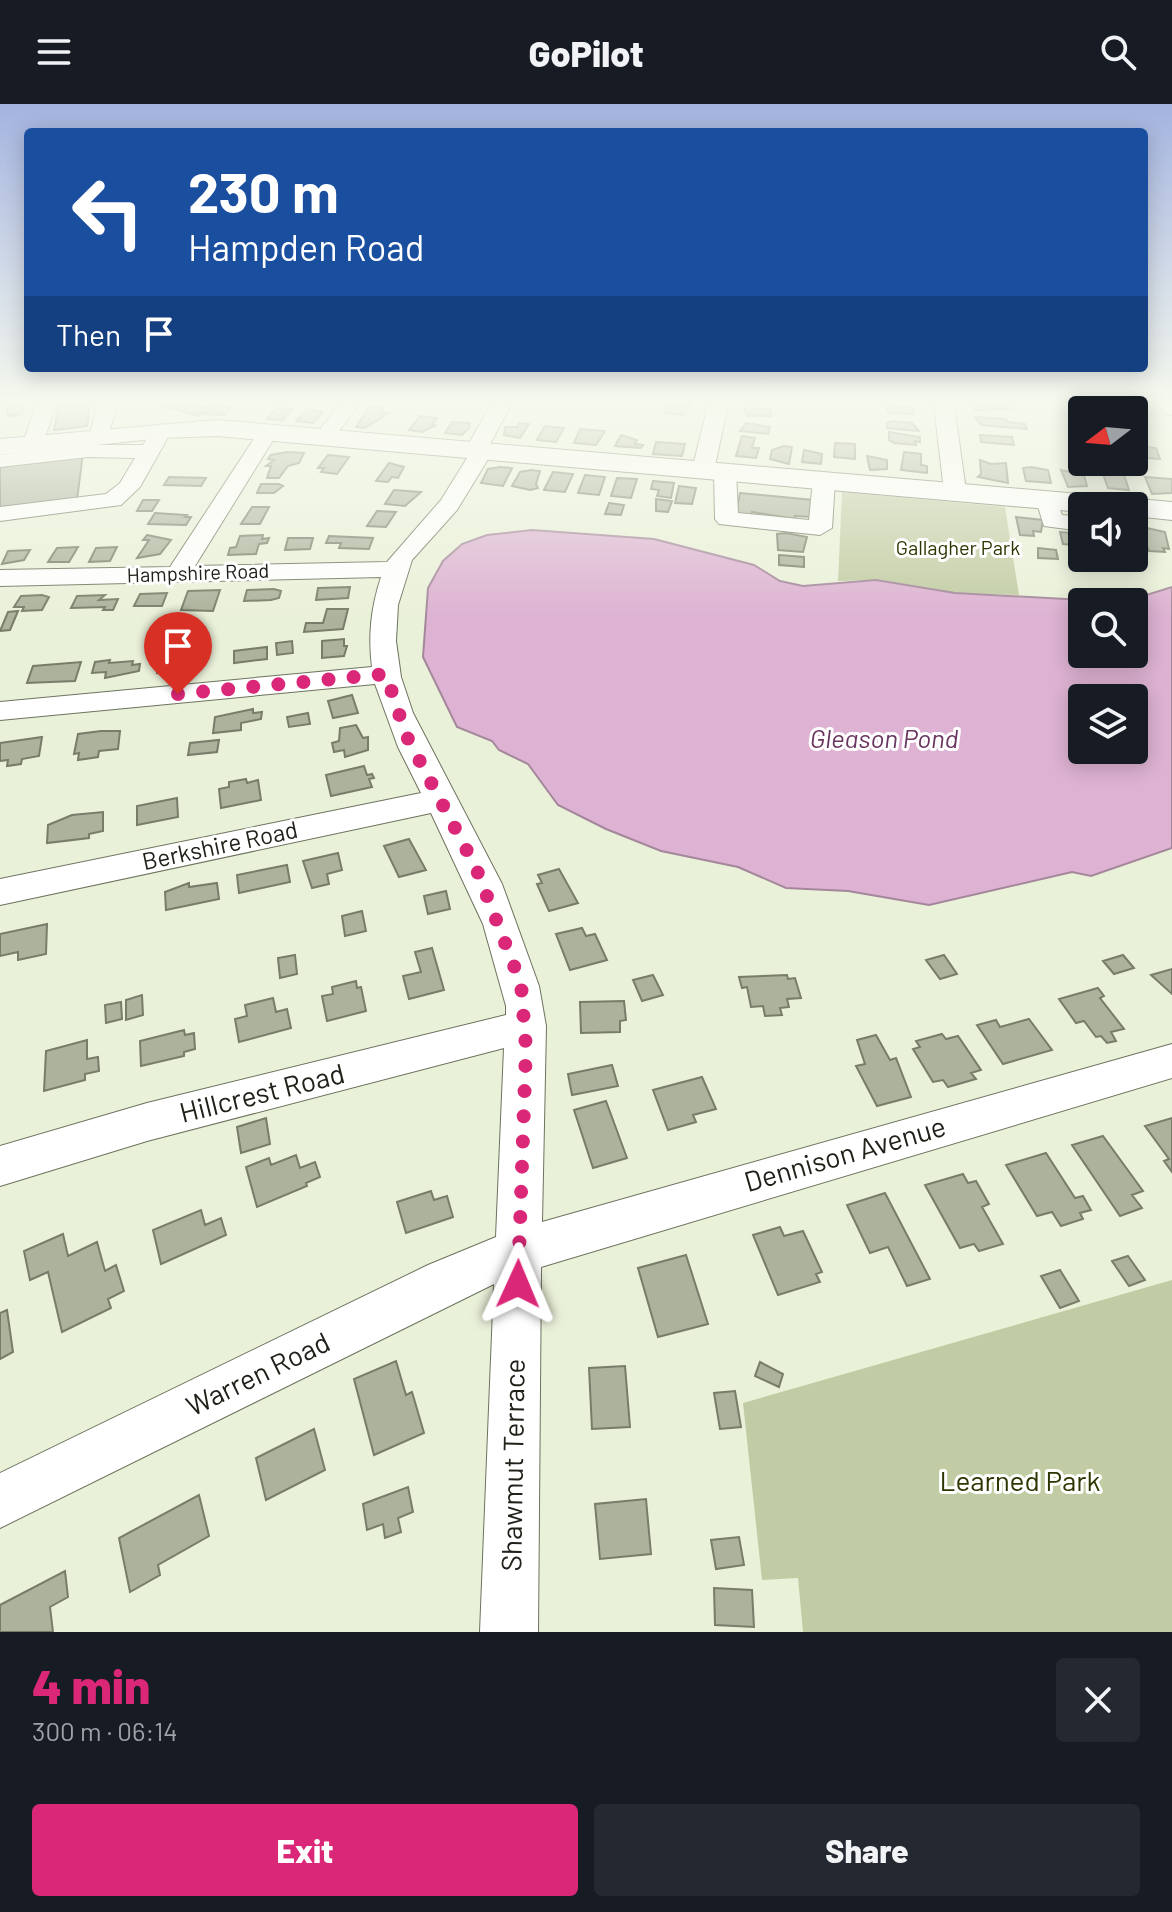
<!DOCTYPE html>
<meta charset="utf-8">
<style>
body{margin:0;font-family:Barlow,sans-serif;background:#242831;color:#f1f3f6;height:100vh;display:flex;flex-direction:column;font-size:30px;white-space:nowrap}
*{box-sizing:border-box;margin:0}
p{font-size:26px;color:#9ea1a6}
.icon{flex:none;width:44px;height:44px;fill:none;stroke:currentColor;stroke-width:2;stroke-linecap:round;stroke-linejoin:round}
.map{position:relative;height:1528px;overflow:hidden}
.side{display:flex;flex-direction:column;background:#171b24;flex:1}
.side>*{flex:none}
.banner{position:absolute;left:24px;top:24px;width:1124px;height:244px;border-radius:8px;box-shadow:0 4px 20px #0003;background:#1a4fa0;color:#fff;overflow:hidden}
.needle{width:52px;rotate:254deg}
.controls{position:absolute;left:1068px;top:292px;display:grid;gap:16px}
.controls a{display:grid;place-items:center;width:80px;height:80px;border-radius:8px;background:#171b24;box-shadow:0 4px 20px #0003;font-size:40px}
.pin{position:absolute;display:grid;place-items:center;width:68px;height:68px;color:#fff;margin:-82px -34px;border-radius:50% 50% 50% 0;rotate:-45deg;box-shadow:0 0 8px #0007}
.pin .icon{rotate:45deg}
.me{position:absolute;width:88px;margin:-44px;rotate:1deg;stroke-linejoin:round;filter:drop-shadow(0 0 6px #0008)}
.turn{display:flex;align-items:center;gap:28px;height:168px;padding:0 32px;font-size:36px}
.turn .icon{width:104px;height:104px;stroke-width:2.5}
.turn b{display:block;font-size:56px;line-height:68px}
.then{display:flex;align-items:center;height:76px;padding:0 32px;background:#0003;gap:16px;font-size:30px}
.round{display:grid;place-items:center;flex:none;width:84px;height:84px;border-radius:8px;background:#242831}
.summary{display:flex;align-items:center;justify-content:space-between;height:136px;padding:0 32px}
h1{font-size:48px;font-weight:800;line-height:60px;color:#db2777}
.action{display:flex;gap:16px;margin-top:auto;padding:16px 32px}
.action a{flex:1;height:92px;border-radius:8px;background:#db2777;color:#fff;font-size:32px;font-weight:800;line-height:92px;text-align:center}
.action a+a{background:#242831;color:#f1f3f6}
header{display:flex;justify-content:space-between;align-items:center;height:104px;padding:0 32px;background:#171b24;font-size:36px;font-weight:800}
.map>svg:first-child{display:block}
</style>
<header><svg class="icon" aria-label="menu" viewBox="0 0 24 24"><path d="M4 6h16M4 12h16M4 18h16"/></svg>GoPilot<svg class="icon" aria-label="search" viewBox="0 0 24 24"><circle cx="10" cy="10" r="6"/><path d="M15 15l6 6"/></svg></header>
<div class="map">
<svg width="1172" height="1528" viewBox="0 0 1172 1528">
<rect width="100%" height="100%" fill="#eaf1d9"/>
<path fill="#c2cca4" d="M842,388l163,15 14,88 -64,-2 -79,-13 -38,1z
M1172,1176v352h-369l-5,-54 -36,2 -19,-177z"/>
<path fill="#ddb2d2" stroke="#a4879b" stroke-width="2" fill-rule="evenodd" d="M532,426l122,9 100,26 26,16 23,5 73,-6 79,13 147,8 38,-4 32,-10v261l-81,28 -19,-4 -143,33 -81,-14 -62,-3 -48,-21 -77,-16 -55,-22 -48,-24 -30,-41 -29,-14 -7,-9 -35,-14 -34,-70 5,-69 15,-27 19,-17 25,-9zM1082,498h52v52h-52zM1082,594h52v52h-52z"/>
<path fill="#acb29c" stroke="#777d68" stroke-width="2" d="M6,301h17l-1,9 -14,2z
M59,301h31l-3,21 -33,4z
M161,301h32l14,3 -8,8z
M974,301h32l6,4 -37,1z
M212,302l20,1 -8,8 -20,-1z
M370,302l14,2 -3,4 8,1 -24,15 -9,-1z
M667,302l10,-1 14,1 -8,9 -18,-2z
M885,302l28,2 1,6 -25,-1z
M276,304l16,1 -9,11 -16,-1z
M744,304l27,1v7h-24z
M308,305l15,3 -10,11 -17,-2z
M420,312l17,2 -5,7h4l-14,7 -13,-2z
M975,313l31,2 1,3 18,2 2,5 -46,-4z
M892,317l20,2 7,8 -32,-3v-5z
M452,318l18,1 -1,5 -7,7 -17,-2z
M519,319l10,1 -9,14 -16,-3 1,-8h12z
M746,319l24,4 -2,7 -28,-3z
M545,322l19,2 -8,14 -19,-2z
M580,325l25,2 -9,14 -22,-2z
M889,328l31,5v5l-5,-1 1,4 -22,-2 -5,-3z
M621,331l16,5 -2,4 8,1 -2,3 -26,-2z
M980,331l32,2 2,8 -33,-3z
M742,332l13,2 -3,10h7l-3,10 -20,-2z
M656,338l29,2 -3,12 -29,-2z
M835,339l20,1v15l-21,-2z
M784,342l8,1 -3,17 -19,-5 2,-9z
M1134,342l22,2 4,11 -26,-2z
M804,346l18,4 -1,10 -19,-2z
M287,348l17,1 -5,10 -11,3 -9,12h-12l4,-12h-5l8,-6 -6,-1 3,-4z
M904,348l17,2v11l6,1v7l-26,-3z
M83,349l-6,47 -77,9v-46z
M328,351l21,2 -12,17 -16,-2 3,-4h-6z
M867,352l20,4v9l-17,1z
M980,356l11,4 15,-1 2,20 -30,-6 3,-3z
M389,359l15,4 -6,11 -6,-1 -4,5 -12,-1z
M500,363l12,1 -9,18 -22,-3 7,-14z
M1031,363l17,3 3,13 -25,-2 -3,-13z
M531,366l9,1 -4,13 2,4 -8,2 -18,-4 8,-14z
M1061,366l23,5 3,11 -19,1z
M1102,367l21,1 6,18 -21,-2z
M553,368l20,2 -8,18 -21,-2z
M585,371l20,2 -6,18 -21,-2z
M169,373l37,1 -5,8 -37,-1z
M1145,373l27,2v14l-20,1z
M617,374l20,1 -6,19 -20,-2z
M653,377l21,2 -3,15 -14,-2 2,-6 -8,-1z
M261,380h18l4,2 -9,7h-17z
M679,382l17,2 -4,16 -17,-1z
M394,386l27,2 -16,14 -20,-2z
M740,389l73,7 -1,17 -17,-1v3l-43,-7 -1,4 -15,-1z
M656,395l16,2 -4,11 -12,-1z
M143,396h16l-7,11h-15z
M609,399l15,2 -3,10 -16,-1z
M252,403h17l-9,17h-19z
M377,407l19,1 -10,15 -19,-1z
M155,409l32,2 -2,2h6l-5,8 -38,-1z
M1016,413l27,3 -2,12 -8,-1 1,5 -14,-1z
M1138,422l27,6 4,17 -6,-1 2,4 -16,-1z
M1060,428l22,2v12l-19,-2z
M786,429l21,4 -4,15 -25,-2 -1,-16z
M147,431l24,5 -11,14 -23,4 12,-18h-6z
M263,431l-1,4 7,-1 -2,5 -8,1 -3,10 -28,1 2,-7 6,-1 4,-11z
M329,432l44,2 -4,11 -30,-1 2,-5h-15z
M288,434h25l-3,11 -25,1z
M78,443l-9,15h-21l9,-14z
M117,443l-7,14 -21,1 7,-14z
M1038,444l18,2 2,9 -20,-1z
M30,446l-6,10 -22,4 6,-13z
M779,451l25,2v10l-25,-2z
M350,483l-2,11 -32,2 2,-12z
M220,486l-7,21 -32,-1 7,-19z
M247,486l27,-1 7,2 -2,7 -8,2 -27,1z
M167,489l-5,13h-28l6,-12z
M105,491l-6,5 19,-1 -5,11h-10l2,-3 -34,1 6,-12z
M21,492l21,-1 7,2 -7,13 -20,1 2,-4h-10z
M327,505h21l-5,20 -39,3 2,-9h17z
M18,507l-8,19 -10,1 8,-19z
M344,535v7h3l-3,10 -22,2v-17z
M292,537l1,12 -16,2 -1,-12z
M267,543v12l-33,4v-12z
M198,551l-1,14 -40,4 3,-14z
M110,556l-1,3 24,-2 -1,4 8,-1 -1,7 -34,7 1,-6 -14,1 3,-11z
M81,558l-6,19 -48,2 6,-17z
M352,591l6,18 -25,5 -5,-17z
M253,605v4l9,-1 -1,7 -20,4v7l-28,3 2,-16z
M308,609l2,11 -21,3 -2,-10z
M356,621l7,13 5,-1v13l-23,7 -1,-7 -10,2 -2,-9 7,-2 1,-13z
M101,627h19l-2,18 -19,2 -1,6 -20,3 1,-7 -5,1 4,-20z
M42,633l-3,19 -17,3 -1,5 -14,2 1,-6 -8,1v-18z
M219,636l-2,12 -29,3 2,-12z
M364,662l3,9 5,-1 2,4 -5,1 3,8 -41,9 -5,-21z
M246,675l1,4 11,-3 3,20 -40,8 -2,-19 10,-2v-5z
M177,694l1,19 -41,8v-19z
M103,708v19l-14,3v4l-42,5 1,-18 24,-10z
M409,735l17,31 -27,7 -15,-31z
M338,749l4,17 -15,4 2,10 -17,4 -9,-27z
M287,761l3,17 -51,11 -2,-18z
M559,765l19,34 -29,8 -12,-27 5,-1 -4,-8z
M189,779v4l28,-4 2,16 -53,11 -1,-18z
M446,787l4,18 -22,5 -4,-18z
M362,807l4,20 -21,5 -3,-20z
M47,820l-1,30 -28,6v-8l-18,4v-22z
M582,824l4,8 9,-2 12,26 -37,10 -14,-36z
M432,844l12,42 -35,9 -6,-23 18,-4 -6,-20z
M295,851l2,19 -17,4 -2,-20z
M944,851l13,19 -17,5 -14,-19z
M1123,851l11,13 -20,6 -11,-13z
M1172,865v25l-21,-19z
M653,871l10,20 -21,6 -9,-21z
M787,871l1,4 7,-1 6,20 -14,1 2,8 -9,1 2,7 -17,1 -2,-10 -12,1 -4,-20 -5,1 -3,-11z
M356,877l1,7 4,-1 5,24 -39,10 -5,-25 11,-2 -1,-7z
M1098,884l6,8 -4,2 24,31 -13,3 5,9 -9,2 -6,-7 -5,1 -12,-16 -8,2 -17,-24z
M142,891l1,20 -17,5v-20z
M273,894l3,14 11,-3 4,19 -52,14 -4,-23 12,-3 -2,-11z
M624,897l2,19 -6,1v11l-39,1 -1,-31z
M121,898l1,17 -16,4 -1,-18z
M1029,915l23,31 -49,14 -26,-39 19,-5 4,7z
M184,926l1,5 9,-2 1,16 -11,3v4l-43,10 -1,-25z
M942,930l4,5 12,-3 23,34 -10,3 5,6 -28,8 -5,-7 -10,2 -20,-33 7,-2 -4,-6z
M876,931l14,25 6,-2 15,39 -34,9 -21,-40 9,-2 -8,-24z
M87,936v19l11,-2 1,14 -14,3v6l-41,11 2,-40z
M612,961l6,21 -46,9 -4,-21z
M702,973l14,32 -23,6 3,7 -28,8 -15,-40z
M606,997l21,57 -34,10 -19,-58z
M266,1014l4,26 -29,9 -4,-26z
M1172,1014v54l-8,-11 5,-2 -24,-33z
M1103,1032l40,55 -11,4 10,13 -22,8 -48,-71z
M1046,1049l29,45 8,-2 8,14 -11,3 3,6 -22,7 -9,-14 -15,4 -31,-51z
M296,1051l4,13 15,-6 5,15 -14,6 1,3 -50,21 -11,-40 23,-9 2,7z
M963,1070l5,9 8,-2 13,23 -7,3 21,37 -24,7 -5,-7 -14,4 -35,-63z
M431,1087l3,9 13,-4 6,21 -47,16 -9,-31z
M885,1089l45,86 -23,7 -19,-39 -18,6 -23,-48z
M201,1106l4,15 16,-7 5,17 -65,29 -8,-34z
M780,1123l4,9 19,-5 19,41 -6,2 4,8 -42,13 -25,-60z
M63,1130l5,22 29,-14 8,29 11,-6 8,26 -16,8 3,9 -49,24 -14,-60 -18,8 -6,-29z
M686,1151l22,69 -50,13 -20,-69z
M1128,1152l17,24 -16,6 -17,-25z
M1060,1166l19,31 -19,7 -19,-32z
M7,1206l6,42 -13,7v-46z
M396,1257l10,34 6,-3 12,41 -50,22 -20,-76z
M760,1258l23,12 -4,13 -24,-11z
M625,1262l5,61 -38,2 -3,-61z
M735,1287l6,36 -21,2 -6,-36z
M314,1325l11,41 -59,30 -10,-42z
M408,1383l5,25 -15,6 3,14 -16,6 -2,-14 -16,6 -4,-26z
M199,1391l10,41 -51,29 2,10 -30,17 -11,-54z
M646,1395l5,55 -51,5 -5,-55z
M739,1433l5,28 -28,4 -5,-29z
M65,1467l3,26 -18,10 3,25h-53v-27z
M714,1484l38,2 2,37 -39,-2z"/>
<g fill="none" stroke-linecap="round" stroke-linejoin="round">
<g stroke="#6d735e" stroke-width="2">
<path id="minor" d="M36,301h20l-13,38 -10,6 -10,-6z
M91,301h21l4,6 -10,29 -7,2 -10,-6 7,-25z
M339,301h20l-28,36h-14l-3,-4z
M491,301h20l-22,41 4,5 -36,59 -45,50 -14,45 -2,36 5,36 12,36 89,171 37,102 7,40 -4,196 630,-178v34l-631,189 -3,365h-58l14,-348 -494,244v-55l428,-208 68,-28 8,-189 -357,93 -147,45v-40l147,-43 359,-88v-9l-23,-82 -52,-111 -431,92v-26l421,-86 -23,-46 -23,-63 -375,36v-18l372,-35c-4,-32 -1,-59 9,-90l-381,9v-16l170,-3 91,-139 7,-2 10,6 -83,134 192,-4 54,-62 28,-45 -4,-5z
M708,301h20l-14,65 -11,7 -11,-7z
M934,301h20l12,86 -3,5 -8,2 -11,-7z
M1160,301h12v10l-7,-2z
M162,320l10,6 -32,57 -19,18 -121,16v-14l106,-13 14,-11 15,-25 -47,-1 -88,10v-12l88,-10h55l12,-19z
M725,361l11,7 2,41 71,7 4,-40 11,-7 8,2 3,5 -3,48 -12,7 -101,-11 -4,-5 -1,-47z
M1047,389l8,2 7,20 20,2v14l-38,-5 -8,-26z"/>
</g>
<g stroke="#6d735e" stroke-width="2">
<path id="major" d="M217,316l955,82v18l-38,-4v-10h-52v6l-865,-76 -55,2 -162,17v-16z"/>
</g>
<use href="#minor" fill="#fff" fill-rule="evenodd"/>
<use href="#major" fill="#fff" fill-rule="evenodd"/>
</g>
<linearGradient id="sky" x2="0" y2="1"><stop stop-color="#a3b3df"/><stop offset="0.58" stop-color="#f6f9ee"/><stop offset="1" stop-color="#f6f9ee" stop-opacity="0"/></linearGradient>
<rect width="1172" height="515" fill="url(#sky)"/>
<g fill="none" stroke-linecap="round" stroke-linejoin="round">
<path stroke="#db2777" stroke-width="14" stroke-dasharray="0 25.2" d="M178,590l208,-20 20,61 70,133 45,116 5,64 -8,236"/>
</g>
<g text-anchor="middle" stroke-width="6" stroke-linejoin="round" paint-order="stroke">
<g font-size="20" fill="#2d3600" stroke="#fff">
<text x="958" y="451">Gallagher Park</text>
</g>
<g font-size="20" fill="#20221a" stroke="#fff">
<text transform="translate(198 469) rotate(-2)" y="7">Hampshire Road</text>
</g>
<g font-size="24" fill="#20221a" stroke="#fff">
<text transform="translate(220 742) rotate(-12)" y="8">Berkshire Road</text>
</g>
<g font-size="26" font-style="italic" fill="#6a355f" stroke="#fff">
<text x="884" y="644">Gleason Pond</text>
</g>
<g font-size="28" fill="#20221a" stroke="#fff">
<text transform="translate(262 989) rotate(-14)" y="10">Hillcrest Road</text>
<text transform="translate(845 1050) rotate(-16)" y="10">Dennison Avenue</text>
<text transform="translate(258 1270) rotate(-26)" y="10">Warren Road</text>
<text transform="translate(513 1361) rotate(-89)" y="10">Shawmut Terrace</text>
</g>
<g font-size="28" fill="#2d3600" stroke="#fff">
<text x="1020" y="1387">Learned Park</text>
</g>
</g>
</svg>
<div class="controls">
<a><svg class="needle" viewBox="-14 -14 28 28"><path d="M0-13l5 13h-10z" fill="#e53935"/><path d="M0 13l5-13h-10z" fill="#9ea1a6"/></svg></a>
<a><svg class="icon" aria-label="sound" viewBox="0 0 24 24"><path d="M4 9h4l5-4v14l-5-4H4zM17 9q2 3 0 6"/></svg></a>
<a><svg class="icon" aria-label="search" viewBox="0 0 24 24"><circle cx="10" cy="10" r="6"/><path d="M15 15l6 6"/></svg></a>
<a><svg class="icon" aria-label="layers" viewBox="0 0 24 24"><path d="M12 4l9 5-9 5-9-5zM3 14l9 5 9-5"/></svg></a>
</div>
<div class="pin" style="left:178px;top:590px;background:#d93025"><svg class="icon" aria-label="arrive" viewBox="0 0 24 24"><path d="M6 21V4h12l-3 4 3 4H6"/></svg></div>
<svg class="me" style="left:518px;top:1180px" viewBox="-20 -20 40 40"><path d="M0-17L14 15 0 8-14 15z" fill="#db2777" stroke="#fff" stroke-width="4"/></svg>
<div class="banner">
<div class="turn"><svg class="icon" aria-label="left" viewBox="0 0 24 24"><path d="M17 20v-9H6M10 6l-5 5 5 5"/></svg><div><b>230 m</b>Hampden Road</div></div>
<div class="then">Then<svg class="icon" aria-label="arrive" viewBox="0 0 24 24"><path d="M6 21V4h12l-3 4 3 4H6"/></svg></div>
</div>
</div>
<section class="side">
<div class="summary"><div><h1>4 min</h1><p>300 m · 06:14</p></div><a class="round"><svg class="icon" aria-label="close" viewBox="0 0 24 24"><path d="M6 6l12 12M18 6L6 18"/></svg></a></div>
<div class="action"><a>Exit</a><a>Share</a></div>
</section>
